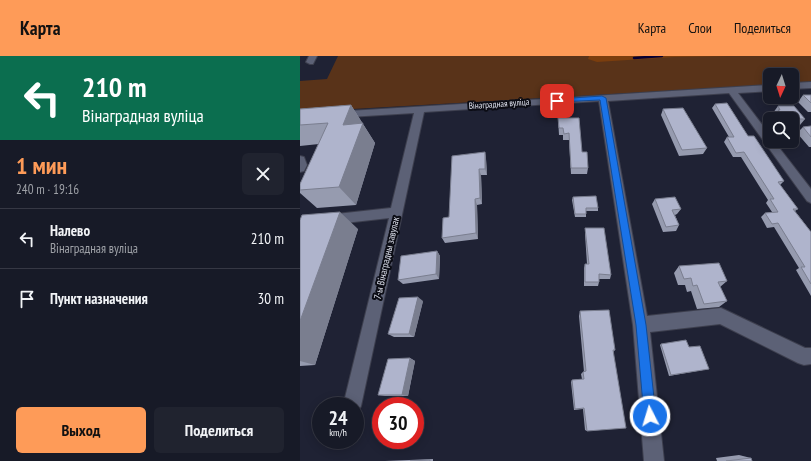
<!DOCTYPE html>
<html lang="ru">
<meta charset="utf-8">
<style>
body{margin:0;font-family:"PT Sans Narrow",sans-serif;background:#20232f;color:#f1f3f6;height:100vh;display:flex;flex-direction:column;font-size:15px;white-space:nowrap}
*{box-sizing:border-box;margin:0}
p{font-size:13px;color:#9ea1a7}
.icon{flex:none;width:22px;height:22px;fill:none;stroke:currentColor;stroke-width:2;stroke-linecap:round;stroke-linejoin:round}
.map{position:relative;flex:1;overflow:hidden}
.details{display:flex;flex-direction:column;background:#171a27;width:300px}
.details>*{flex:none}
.banner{background:#0b6e4f;color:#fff;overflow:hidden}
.needle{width:26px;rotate:184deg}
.fabs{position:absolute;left:463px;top:12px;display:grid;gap:8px}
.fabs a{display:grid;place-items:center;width:36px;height:36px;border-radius:6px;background:#171a27;box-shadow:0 2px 10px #0003,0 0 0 1px #363844;font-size:20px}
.speed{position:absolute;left:12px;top:341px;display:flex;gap:8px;font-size:20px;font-weight:700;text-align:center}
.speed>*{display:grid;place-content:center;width:52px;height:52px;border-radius:50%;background:#171a27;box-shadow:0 2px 10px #0003,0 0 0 1px #363844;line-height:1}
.speed small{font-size:10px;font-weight:400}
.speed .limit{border:6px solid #d22;background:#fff;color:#111}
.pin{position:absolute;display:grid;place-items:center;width:34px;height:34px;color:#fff;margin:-17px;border-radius:8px;box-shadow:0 2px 6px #0006}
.me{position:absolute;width:44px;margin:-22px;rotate:355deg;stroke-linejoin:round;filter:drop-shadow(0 0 3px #0008)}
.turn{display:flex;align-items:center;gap:14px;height:84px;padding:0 16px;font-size:18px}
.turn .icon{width:52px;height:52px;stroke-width:2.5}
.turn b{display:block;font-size:28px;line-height:34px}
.round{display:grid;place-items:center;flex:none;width:42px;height:42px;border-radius:6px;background:#20232f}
.head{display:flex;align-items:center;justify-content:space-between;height:68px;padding:0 16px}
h1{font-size:24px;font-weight:700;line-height:30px;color:#fe9b58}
.cta{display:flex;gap:8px;margin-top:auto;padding:8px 16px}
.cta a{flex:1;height:46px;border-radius:6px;background:#fe9b58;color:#111;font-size:16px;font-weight:700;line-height:46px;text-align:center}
.cta a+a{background:#20232f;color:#f1f3f6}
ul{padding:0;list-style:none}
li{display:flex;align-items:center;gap:12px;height:60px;padding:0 16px;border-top:1px solid #363844}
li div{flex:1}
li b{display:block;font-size:15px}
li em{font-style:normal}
header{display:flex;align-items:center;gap:24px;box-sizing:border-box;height:56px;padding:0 20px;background:#fe9b58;color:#111}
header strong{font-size:19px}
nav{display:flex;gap:22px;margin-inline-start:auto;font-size:14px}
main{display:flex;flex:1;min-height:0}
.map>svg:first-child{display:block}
</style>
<header>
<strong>Карта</strong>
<nav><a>Карта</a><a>Слои</a><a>Поделиться</a></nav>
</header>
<main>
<section class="details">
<div class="banner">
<div class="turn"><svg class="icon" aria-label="left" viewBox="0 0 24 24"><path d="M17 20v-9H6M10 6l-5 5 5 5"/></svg><div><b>210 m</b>Вінаградная вуліца</div></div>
</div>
<div class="head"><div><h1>1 мин</h1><p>240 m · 19:16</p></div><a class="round"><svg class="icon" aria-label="close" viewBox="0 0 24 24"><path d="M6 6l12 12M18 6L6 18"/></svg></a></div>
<ul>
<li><svg class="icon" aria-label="left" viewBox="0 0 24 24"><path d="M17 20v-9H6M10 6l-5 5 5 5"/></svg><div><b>Налево</b><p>Вінаградная вуліца</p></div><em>210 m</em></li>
<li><svg class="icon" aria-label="arrive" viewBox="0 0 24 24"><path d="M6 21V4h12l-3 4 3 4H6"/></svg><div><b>Пункт назначения</b></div><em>30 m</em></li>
</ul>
<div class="cta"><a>Выход</a><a>Поделиться</a></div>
</section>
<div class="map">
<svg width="511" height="405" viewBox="0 0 511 405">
<rect width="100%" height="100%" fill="#1f2234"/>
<path fill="#593319" d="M38,0h473v26l-19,2v-9h-22v10l-470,27v-31l27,-2z"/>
<path fill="#7b3e0e" d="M289,0h140l-55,1 -77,5 -9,-3z"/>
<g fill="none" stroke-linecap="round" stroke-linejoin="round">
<path stroke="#060033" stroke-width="2.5" d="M334,2l28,-2"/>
<g stroke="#3d3f4e" stroke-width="2">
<path id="minor" d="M9,0h8l-4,8h-3l-4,-2z
M511,26v6l-19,1v-6z
M470,29v6l-32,2 32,42v6h4l37,48v14l-4,-2 -78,-108 -121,8 39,215 74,-8 84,40h6v16l-7,1 -6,-2 -78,-39 -70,8 14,129h-20l-11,-136 -34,-224 -175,11 -63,294 -3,6 -3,2v-8h-12l46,-188 -62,7 -5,-1 -1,-4 1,-4 5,-1 64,-7 23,-95 -114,7v-6z
M0,100l4,1 3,8 -3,6 -4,1z"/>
</g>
<use href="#minor" fill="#5c6176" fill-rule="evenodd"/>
</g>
<path fill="#969baf" d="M503,39h8v17h-3l-10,-10z
M415,48l33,32 36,45 -4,4 18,24 -3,2 16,21v64l-15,-26 3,-2 -25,-41 -7,1 -6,-11 4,-4 7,-1 -6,-9 2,-3 -27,-43h-8l-9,-15 3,-5h2l-17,-29z
M51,49l24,38 -19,62 -39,3 -17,-15v-9l19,-40 -19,2v-37z
M478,50l27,13 -5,6 -8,1v-7h-17l-2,-3 1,-1 -1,-2z
M363,53l44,39 -4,6 -24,2 -18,-41z
M258,62l24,34 6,16 -1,6h-16l-2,-34h-6v-5h-4z
M511,70v21h-2l-12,-14 6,-6z
M185,96l1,7 1,16h-6l1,29 -5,1 1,34 -33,4 -3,-5 7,-21z
M273,141l25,11v3h-12v6h-11l-3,-17z
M355,143l26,10 -4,5 -2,1 4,10 -3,6 -13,1 -11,-28z
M0,164l58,9 -43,136 -15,1z
M285,172l26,47 -1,4h-11v3l-1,4h-14v-18l1,-4h2l-2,-30z
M137,195l3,5 -1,23 -36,5 -5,-4z
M379,210l48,15 -7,6 7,14 -8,6 -22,2 -6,-18 -4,1 -2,-7h-7l-4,-12z
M123,245l-9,36h-20l-6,-3z
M280,255l35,39 -2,2 -26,79 -2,-1 -2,-21 -9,1 -3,-28 1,-2 10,-1 -1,-5 2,-2h1l-5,-56z
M361,288l28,3 20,22 -40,7 -9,-31z
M110,302l5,3 -7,35h-23l-7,-1z
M439,399l12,3 1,3h-35l-1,-3z
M133,403v2h-50h2z"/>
<path fill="#7a7e8f" d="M51,49l24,38 -19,62 -17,-18 4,-62z
M185,96l1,7 1,16 -2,-6z
M179,113l2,6 1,29 -2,-6z
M175,143l2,6 1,34 -2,-6z
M40,156l18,17 -43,136 -15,-4v-40z
M137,195l3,5 -1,23 -3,-5z
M118,241l5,4 -9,36 -5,-3z
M110,302l5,3 -7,35 -6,-1z"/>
<path fill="#afb4cc" stroke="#7a7e8f" d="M503,39h8v8z
M427,47l21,33h6l30,45 -6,1 20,27h-5l18,23v52l-10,-17h4l-27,-44 -6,1 -7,-11 13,-1 -8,-13h4l-30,-47 -8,1 -9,-16h7l-19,-33z
M51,49l-8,20 20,-2 -24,64 -39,3v-6l28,-61 -28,2v-16z
M478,50h16l11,13h-20l-7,-9h2z
M383,52l24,40 -25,2 -19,-41z
M258,62h21l3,34h5l1,16h-17l-2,-35 -5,1 -1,-6h-4z
M511,70v11l-8,-10z
M185,96v17h-6l1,29 -5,1 1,34 -34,5 1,-20 6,-1 3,-61z
M296,140l2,12h-12v6h-11l-2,-17z
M375,141l6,12 -9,1 7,15 -13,2 -11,-28z
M40,156l-40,109v-101l2,-5z
M285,172h19l7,47 -12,-1v8h-14v-18h4z
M137,195l-1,23 -38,6 3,-24z
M419,207l8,18 -9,1 9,19 -23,3 -7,-19 -4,1 -2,-8 -7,1 -5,-13z
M118,241l-9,37h-21l11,-36z
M309,254l6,40h-2l13,78 -39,3 -3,-23 -9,1 -3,-29 12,-1 -1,-7 3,-1 -6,-60z
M386,284l3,7 11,-1 9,23 -38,6 -10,-31z
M110,302l-8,37h-24l10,-36z
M451,402l1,3h-26z
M130,404v1h-20z"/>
<path fill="#1a73e8" stroke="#114b97" d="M302,40l4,2 40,227 10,91 -2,4 -4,2 -5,-2 -1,-4 -8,-91 -36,-225 -43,2 -3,-1 3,-2z"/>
<g text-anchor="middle" stroke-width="4" stroke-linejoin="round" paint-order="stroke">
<g font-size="9" fill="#e2e5f1" stroke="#0b0c14">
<text transform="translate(199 48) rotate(-4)" y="3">Вінаградная вуліца</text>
</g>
<g font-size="10" fill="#e2e5f1" stroke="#0b0c14">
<text transform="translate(86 202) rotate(-77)" y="4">7-ы Вінаградны завулак</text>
</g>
</g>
</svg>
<div class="fabs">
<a><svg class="needle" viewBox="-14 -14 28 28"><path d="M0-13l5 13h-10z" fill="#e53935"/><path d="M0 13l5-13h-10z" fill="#9ea1a7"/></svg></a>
<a><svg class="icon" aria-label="search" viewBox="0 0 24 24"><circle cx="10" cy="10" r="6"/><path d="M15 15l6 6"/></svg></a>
</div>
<div class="speed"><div>24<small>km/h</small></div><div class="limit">30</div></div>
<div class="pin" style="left:257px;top:45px;background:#d93025"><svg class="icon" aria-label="arrive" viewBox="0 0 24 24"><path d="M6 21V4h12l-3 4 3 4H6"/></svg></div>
<svg class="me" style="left:350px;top:360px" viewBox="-20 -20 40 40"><circle r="17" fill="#1a73e8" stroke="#fff" stroke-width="3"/><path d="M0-11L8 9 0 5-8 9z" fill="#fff"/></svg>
</div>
</main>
